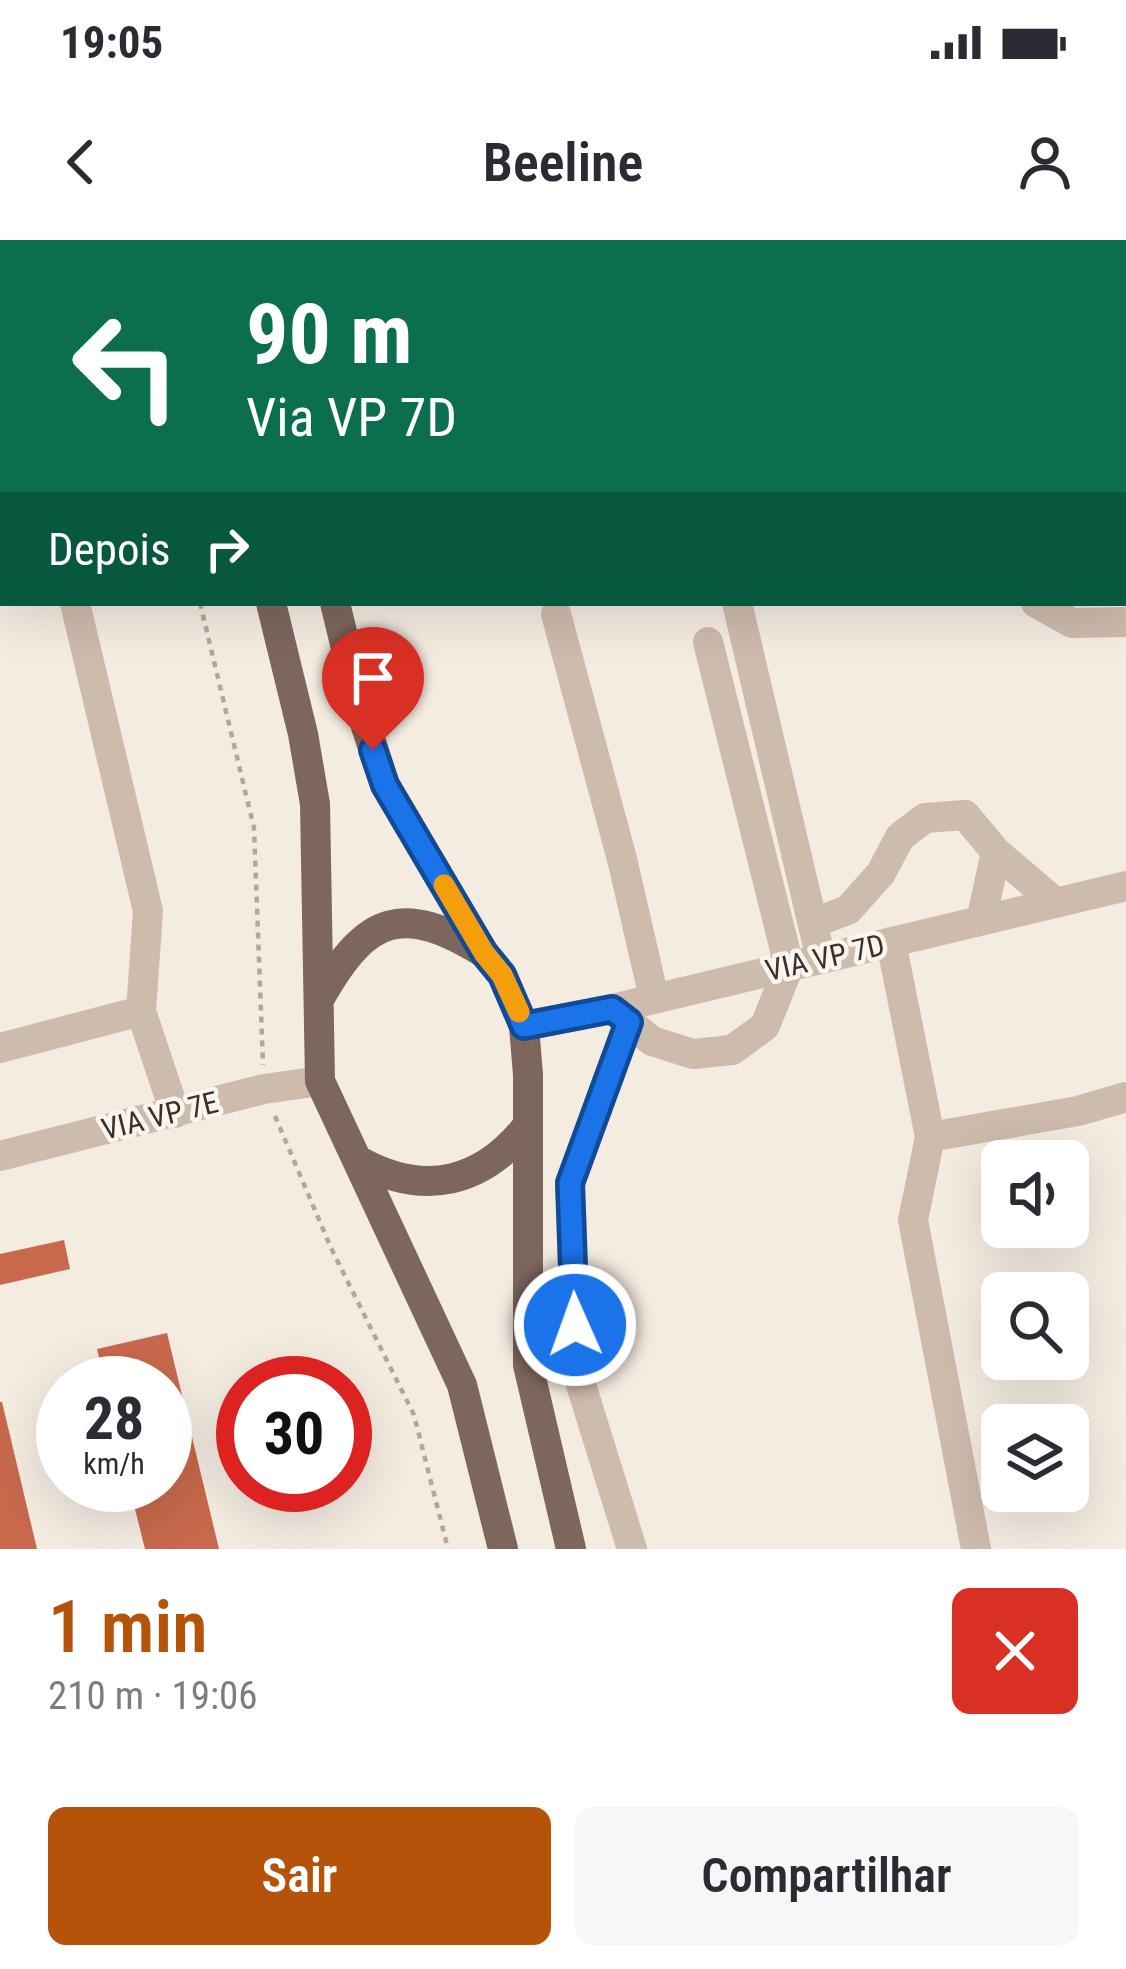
<!DOCTYPE html>
<html lang="pt">
<meta charset="utf-8">
<style>
body{margin:0;font-family:"Roboto Condensed",sans-serif;background:#f7f7f7;color:#2b2b33;height:100vh;display:flex;flex-direction:column;font-size:45px;white-space:nowrap}
*{box-sizing:border-box;margin:0}
p{font-size:39px;color:#7c7c81}
.icon{flex:none;width:66px;height:66px;fill:none;stroke:currentColor;stroke-width:2;stroke-linecap:round;stroke-linejoin:round}
.map{position:relative;height:1309px;overflow:hidden}
.sheet{display:flex;flex-direction:column;background:#fff;flex:1}
.sheet>*{flex:none}
.top-card{position:absolute;left:0px;top:0px;width:1128px;height:366px;box-shadow:0 12px 48px #0002;background:#0b6e4f;color:#fff;overflow:hidden}
.fabs{position:absolute;left:981px;top:900px;display:grid;gap:24px}
.fabs a{display:grid;place-items:center;width:108px;height:108px;border-radius:18px;background:#fff;box-shadow:0 12px 48px #0002;font-size:60px}
.speed{position:absolute;left:36px;top:1116px;display:flex;gap:24px;font-size:60px;font-weight:700;text-align:center}
.speed>*{display:grid;place-content:center;width:156px;height:156px;border-radius:50%;background:#fff;box-shadow:0 12px 48px #0002;line-height:1}
.speed small{font-size:30px;font-weight:400}
.speed .limit{border:18px solid #d22;background:#fff;color:#111}
.pin{position:absolute;display:grid;place-items:center;width:102px;height:102px;color:#fff;margin:-123px -51px;border-radius:50% 50% 50% 0;rotate:-45deg;box-shadow:0 0 12px #0007}
.pin .icon{rotate:45deg}
.me{position:absolute;width:132px;margin:-66px;rotate:358deg;stroke-linejoin:round;filter:drop-shadow(0 0 9px #0008)}
.turn{display:flex;align-items:center;gap:42px;height:252px;padding:0 48px;font-size:54px}
.turn .icon{width:156px;height:156px;stroke-width:2.5}
.turn b{display:block;font-size:84px;line-height:102px}
.then{display:flex;align-items:center;height:114px;padding:0 48px;background:#0003;gap:24px;font-size:45px}
.round{display:grid;place-items:center;flex:none;width:126px;height:126px;border-radius:18px;background:#f7f7f7}
.overview{display:flex;align-items:center;justify-content:space-between;height:204px;padding:0 48px}
h1{font-size:72px;font-weight:600;line-height:90px;color:#b45309}
.action{display:flex;gap:24px;margin-top:auto;padding:24px 48px}
.action a{flex:1;height:138px;border-radius:18px;background:#b45309;color:#fff;font-size:48px;font-weight:600;line-height:138px;text-align:center}
.action a+a{background:#f7f7f7;color:#2b2b33}
.status{display:flex;justify-content:space-between;align-items:center;height:84px;padding:0 60px;background:#fff;direction:ltr}
.status svg{height:33px;fill:currentColor}
header{display:flex;justify-content:space-between;align-items:center;height:156px;padding:0 48px;background:#fff;font-size:54px;font-weight:600}
.map>svg:first-child{display:block}
</style>
<div class="status"><b>19:05</b><svg viewBox="0 0 49 12"><path d="M0 12V9h3v3zM5 12V6h3v6zM10 12V3h3v9zM15 12V0h3v12zM26 1h20v11H26zM47 4h2v5h-2z"/></svg></div>
<header><svg class="icon" aria-label="back" viewBox="0 0 24 24"><path d="M15 5l-7 7 7 7"/></svg>Beeline<svg class="icon" aria-label="person" viewBox="0 0 24 24"><circle cx="12" cy="8" r="4"/><path d="M4 21q1-7 8-7t8 7"/></svg></header>
<div class="map">
<svg width="1126" height="1309" viewBox="0 0 1126 1309">
<rect width="100%" height="100%" fill="#f4ebe1"/>
<path fill="#c8694b" d="M64,1000l6,29 -70,16v-31z
M167,1093l52,216h-74l-16,-64h36v-102h-60l-8,-34z
M0,1162h2l35,147h-37z"/>
<g fill="none" stroke-linecap="round" stroke-linejoin="round">
<path stroke="#b9a596" stroke-width="4.5" stroke-dasharray="6 6" stroke-linecap="butt" d="M112,0l1,3
M200,363l54,225 9,237
M275,876l56,132 83,167 34,134"/>
<path stroke="#cdbbac" stroke-width="30" d="M667,0v3
M1105,0l1,3
M1125,76l1,4
M75,363l73,308 -7,100
M737,363l84,356
M1036,363l36,20 54,-1
M556,374l66,245 32,139
M981,681l15,-69
M813,683l35,-13 33,-37 19,-36 25,-19 40,-3 31,37 60,51
M891,702l39,195 148,-26 48,-14
M612,769l40,32 41,13 39,-4 33,-24 24,-60 -81,-324
M629,782l-59,161 7,189 55,177
M524,786l88,-17 514,-123
M0,808l141,-37 34,102
M930,897l-17,83 63,329
M0,916l264,-67 56,-8"/>
<path stroke="#7d675c" stroke-width="30" d="M182,0l1,3
M247,0v3
M271,363l32,131 12,70 5,277 142,304 41,164
M335,363l27,111 23,71 99,168 18,22 22,51 4,49v290l43,184
M321,756c46,-81 82,-93 163,-43
M361,922c64,35 122,21 167,-37"/>
</g>
<g fill="none" stroke-linecap="round" stroke-linejoin="round">
<g stroke="#114b97" stroke-width="30">
<path id="route" d="M373,510l12,35 99,168 18,22 22,51 88,-17 17,13 -59,161 5,142"/>
</g>
<use href="#route" stroke="#1a73e8" stroke-width="21"/>
<path stroke="#f59e0b" stroke-width="21" d="M444,645l40,68 18,22 17,37"/>
</g>
<g text-anchor="middle" stroke-width="9" stroke-linejoin="round" paint-order="stroke">
<g font-size="30" fill="#3b302b" stroke="#fbf5ee">
<text transform="translate(825 718) rotate(-13)" y="10">VIA VP 7D</text>
<text transform="translate(160 876) rotate(-14)" y="10">VIA VP 7E</text>
</g>
</g>
</svg>
<div class="fabs">
<a><svg class="icon" aria-label="sound" viewBox="0 0 24 24"><path d="M4 9h4l5-4v14l-5-4H4zM17 9q2 3 0 6"/></svg></a>
<a><svg class="icon" aria-label="search" viewBox="0 0 24 24"><circle cx="10" cy="10" r="6"/><path d="M15 15l6 6"/></svg></a>
<a><svg class="icon" aria-label="layers" viewBox="0 0 24 24"><path d="M12 4l9 5-9 5-9-5zM3 14l9 5 9-5"/></svg></a>
</div>
<div class="speed"><div>28<small>km/h</small></div><div class="limit">30</div></div>
<div class="pin" style="left:373px;top:510px;background:#d93025"><svg class="icon" aria-label="arrive" viewBox="0 0 24 24"><path d="M6 21V4h12l-3 4 3 4H6"/></svg></div>
<svg class="me" style="left:575px;top:1085px" viewBox="-20 -20 40 40"><circle r="17" fill="#1a73e8" stroke="#fff" stroke-width="3"/><path d="M0-11L8 9 0 5-8 9z" fill="#fff"/></svg>
<div class="top-card">
<div class="turn"><svg class="icon" aria-label="left" viewBox="0 0 24 24"><path d="M17 20v-9H6M10 6l-5 5 5 5"/></svg><div><b>90 m</b>Via VP 7D</div></div>
<div class="then">Depois<svg class="icon" aria-label="right" viewBox="0 0 24 24"><path d="M7 20v-9h11M14 6l5 5-5 5"/></svg></div>
</div>
</div>
<section class="sheet">
<div class="overview"><div><h1>1 min</h1><p>210 m · 19:06</p></div><a class="round" style="background:#d93025;color:#fff"><svg class="icon" aria-label="close" viewBox="0 0 24 24"><path d="M6 6l12 12M18 6L6 18"/></svg></a></div>
<div class="action"><a>Sair</a><a>Compartilhar</a></div>
</section>
